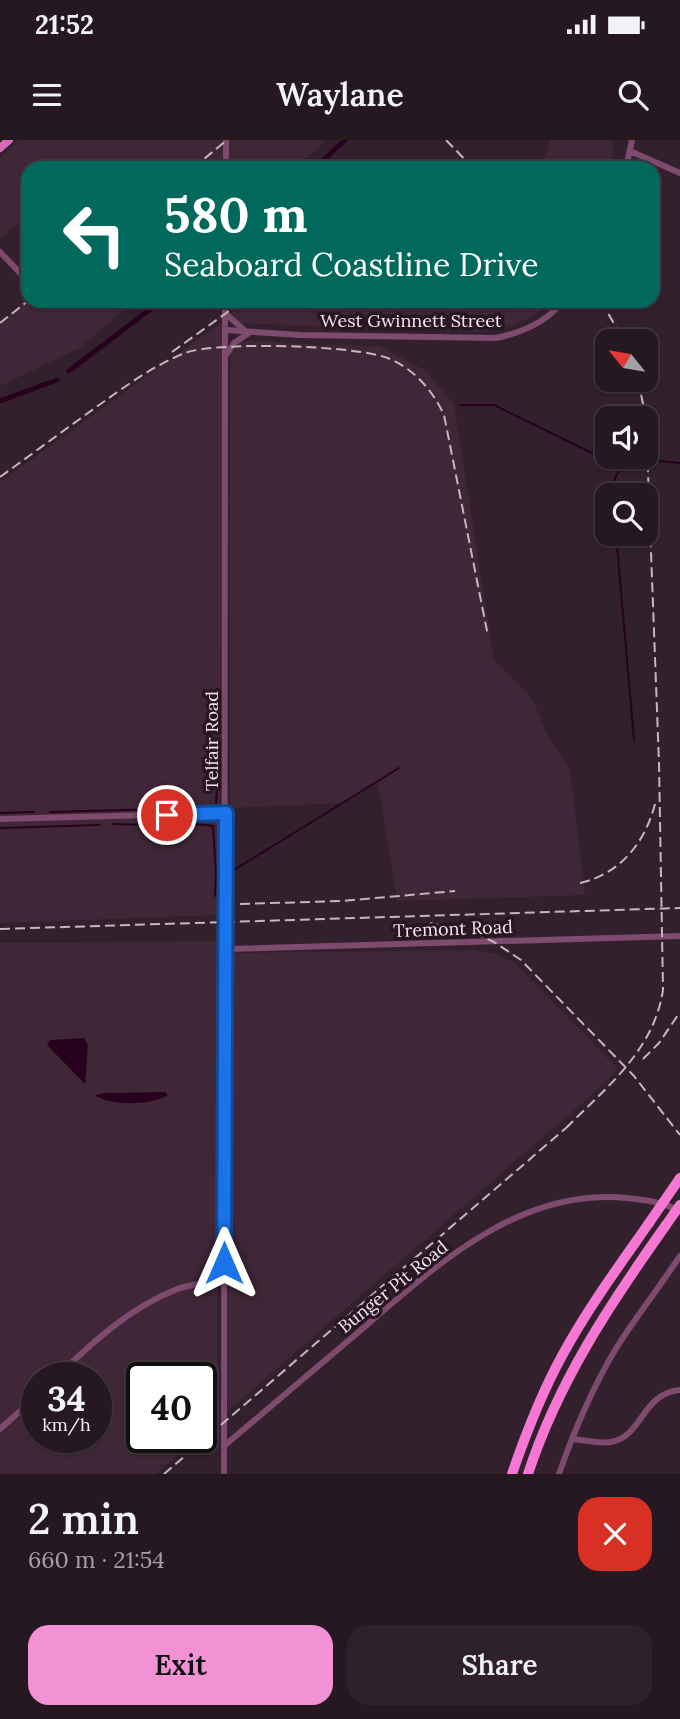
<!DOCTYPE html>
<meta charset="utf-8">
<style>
body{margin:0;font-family:Lora,serif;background:#2e212a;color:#f1f3f6;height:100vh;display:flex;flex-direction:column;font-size:26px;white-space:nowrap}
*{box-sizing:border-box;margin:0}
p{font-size:23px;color:#a4a0a5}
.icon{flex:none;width:38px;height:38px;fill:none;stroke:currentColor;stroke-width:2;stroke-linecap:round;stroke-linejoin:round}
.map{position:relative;height:1334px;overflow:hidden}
.sheet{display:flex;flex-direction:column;background:#261821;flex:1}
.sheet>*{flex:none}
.guide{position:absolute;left:21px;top:21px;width:639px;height:147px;border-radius:21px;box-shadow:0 2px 5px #0004,0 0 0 2px #42373f;background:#00695c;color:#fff;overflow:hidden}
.needle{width:46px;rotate:300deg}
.controls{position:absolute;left:595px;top:189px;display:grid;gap:14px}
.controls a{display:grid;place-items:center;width:63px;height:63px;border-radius:14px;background:#261821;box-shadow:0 2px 5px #0004,0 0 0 2px #42373f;font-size:35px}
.speed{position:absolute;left:21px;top:1222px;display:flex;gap:14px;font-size:35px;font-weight:700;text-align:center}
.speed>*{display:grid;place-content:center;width:91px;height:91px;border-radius:50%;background:#261821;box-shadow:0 2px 5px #0004,0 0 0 2px #42373f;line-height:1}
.speed small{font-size:18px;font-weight:400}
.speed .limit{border:4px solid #111;border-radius:10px;background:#fff;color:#111}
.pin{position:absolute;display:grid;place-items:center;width:60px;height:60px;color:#fff;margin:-30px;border:4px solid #fff;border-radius:50%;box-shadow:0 2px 7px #0007}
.me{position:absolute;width:77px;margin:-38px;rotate:0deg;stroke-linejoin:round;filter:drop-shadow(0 0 5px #0008)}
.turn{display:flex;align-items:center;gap:24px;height:147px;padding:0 28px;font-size:32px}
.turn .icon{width:91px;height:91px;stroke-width:2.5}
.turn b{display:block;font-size:49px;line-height:60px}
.round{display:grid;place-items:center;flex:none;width:74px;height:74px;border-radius:21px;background:#2e212a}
.headline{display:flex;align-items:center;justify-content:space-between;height:119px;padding:0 28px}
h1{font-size:42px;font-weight:600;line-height:52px}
.primary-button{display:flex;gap:14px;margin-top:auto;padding:14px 28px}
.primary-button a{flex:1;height:80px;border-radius:21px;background:#f391d5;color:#111;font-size:28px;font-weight:600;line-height:80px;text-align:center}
.primary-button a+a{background:#2e212a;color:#f1f3f6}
.status{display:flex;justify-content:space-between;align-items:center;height:49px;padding:0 35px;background:#261821;direction:ltr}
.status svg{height:19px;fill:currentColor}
header{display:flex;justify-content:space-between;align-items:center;height:91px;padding:0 28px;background:#261821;font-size:32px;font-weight:600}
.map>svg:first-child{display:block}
</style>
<div class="status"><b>21:52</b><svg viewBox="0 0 49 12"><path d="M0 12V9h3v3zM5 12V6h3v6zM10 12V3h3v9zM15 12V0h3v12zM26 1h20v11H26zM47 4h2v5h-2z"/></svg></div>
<header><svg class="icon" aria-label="menu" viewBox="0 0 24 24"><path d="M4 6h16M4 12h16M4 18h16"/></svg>Waylane<svg class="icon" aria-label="search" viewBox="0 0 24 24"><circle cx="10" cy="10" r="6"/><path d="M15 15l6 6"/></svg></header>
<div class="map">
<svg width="680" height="1334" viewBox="0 0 680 1334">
<rect width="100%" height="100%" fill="#32202c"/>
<path fill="#3f2737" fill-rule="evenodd" d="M19,0h308l-33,28h-266v47l-28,24v-81z
M551,0h62l-1,28h-71z
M28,156v5h107l-56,47 -79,38v-61z
M248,161h306l-21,15 -23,10 -25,6 -249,-9 -6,-9z
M223,181l-4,594 -219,8v-441z
M252,200l66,5 61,1 47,25 28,33 40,256 37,37 19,43 20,28 15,127 -188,6 -19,-118 -34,20 -114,5v-439l1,-15 8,-11z
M218,801l-1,481 -16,13v-58h-59v60h57l-44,37h-155v-531zM37,1237h59v60h-59z
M472,810l26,4 19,11 101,104 -23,23 -367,319 1,-458z"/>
<path fill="#27011e" d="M84,898l4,7 -3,39 -38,-39 3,-5z
M165,952l3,3c-16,10 -56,12 -73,0l10,-2z"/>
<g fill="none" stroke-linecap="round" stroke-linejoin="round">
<path stroke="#27011e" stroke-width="2" d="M460,265h34l104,51 9,1
M609,317l21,2
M659,321l21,2
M613,355c-1,-17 5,-25 17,-36h11
M616,394l18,206
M178,668l38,-1 1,-24
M50,672l110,-3
M0,673l34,-1
M113,684c33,2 67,-3 100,2l3,47 -1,23
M0,688l99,-3
M234,730l165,-102"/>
<path stroke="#27011e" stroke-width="5" d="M315,28l30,-28
M69,231l92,-70
M0,261l57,-21"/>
<path stroke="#7e4b6f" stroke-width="6" d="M226,0v28
M630,11l50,22
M626,28l6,-28
M0,112l22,23
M226,174l18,16
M226,190l74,5 196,3c24,-5 51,-16 67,-37
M227,214l7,-11 15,-10
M0,679l226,-6
M226,809l454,-13
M56,1237c35,-33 73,-69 119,-87 16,-7 33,-6 49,-8
M0,1289l37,-33
M572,1299c12,1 27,5 39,3 31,-5 31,-49 69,-52
M224,1306c44,-37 87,-74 131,-111 76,-65 163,-149 272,-137 18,2 35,4 51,12
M224,1334l1,-1173
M559,1334c15,-43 33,-85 56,-124 20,-32 44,-62 65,-94"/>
<path stroke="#d46bb6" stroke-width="8" d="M0,8l9,-8"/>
<path stroke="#f677d3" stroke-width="10" d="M512,1334c14,-41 30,-82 51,-120 25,-46 56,-88 86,-131
M528,1334c30,-92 82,-170 138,-249"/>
<path stroke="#c5b6bf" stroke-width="2" stroke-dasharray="10 5" stroke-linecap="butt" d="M446,0l27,28
M193,28l34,-28
M601,161l23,40
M0,183l28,-22
M172,212l71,-51
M638,240l8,38
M0,337c32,-23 63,-46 95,-69 28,-20 57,-42 90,-55 32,-12 174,-8 205,6 25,11 43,32 54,56l44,221
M580,743c40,-9 65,-40 75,-79
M240,764l102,-3 113,-10
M430,783l44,10 20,9 27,18 113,116 46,59
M0,789l680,-21
M643,919l16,-16 21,-31
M566,988c41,-41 88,-78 97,-138l-4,-227 -13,-343
M164,1334l409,-352"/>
<path stroke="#f677d3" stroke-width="10" d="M649,1083l31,-45
M666,1085l14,-20"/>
</g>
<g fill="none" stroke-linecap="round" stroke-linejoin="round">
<g stroke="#114b97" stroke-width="18">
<path id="route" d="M167,675l59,-2 -2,450"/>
</g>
<use href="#route" stroke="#1a73e8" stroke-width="12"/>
</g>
<g text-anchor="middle" stroke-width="7" stroke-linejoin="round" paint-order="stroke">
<g font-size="18" fill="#f3e6ee" stroke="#281723">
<text x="411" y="187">West Gwinnett Street</text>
<text transform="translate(212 601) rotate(-90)" y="6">Telfair Road</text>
<text transform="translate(453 789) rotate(-2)" y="6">Tremont Road</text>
<text transform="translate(393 1147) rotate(-39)" y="6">Bunger Pit Road</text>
</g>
</g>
</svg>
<div class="controls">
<a><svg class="needle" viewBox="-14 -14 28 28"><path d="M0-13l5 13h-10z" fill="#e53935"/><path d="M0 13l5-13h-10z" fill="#a4a0a5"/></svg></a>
<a><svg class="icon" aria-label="sound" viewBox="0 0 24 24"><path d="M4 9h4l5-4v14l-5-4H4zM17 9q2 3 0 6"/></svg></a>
<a><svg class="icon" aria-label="search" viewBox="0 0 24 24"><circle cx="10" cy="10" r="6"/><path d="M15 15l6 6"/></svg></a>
</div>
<div class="speed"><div>34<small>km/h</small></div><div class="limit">40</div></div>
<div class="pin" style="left:167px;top:675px;background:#d93025"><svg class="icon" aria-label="arrive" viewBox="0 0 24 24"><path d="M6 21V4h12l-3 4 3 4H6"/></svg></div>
<svg class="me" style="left:224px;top:1123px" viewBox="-20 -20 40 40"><path d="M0-17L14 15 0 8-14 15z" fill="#1a73e8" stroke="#fff" stroke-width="4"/></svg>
<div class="guide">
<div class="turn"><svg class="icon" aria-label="left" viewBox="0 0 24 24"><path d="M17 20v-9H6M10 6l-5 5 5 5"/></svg><div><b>580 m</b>Seaboard Coastline Drive</div></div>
</div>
</div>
<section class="sheet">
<div class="headline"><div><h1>2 min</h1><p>660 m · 21:54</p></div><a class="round" style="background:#d93025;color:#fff"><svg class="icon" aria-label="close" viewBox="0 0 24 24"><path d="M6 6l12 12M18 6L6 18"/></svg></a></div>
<div class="primary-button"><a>Exit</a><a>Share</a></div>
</section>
